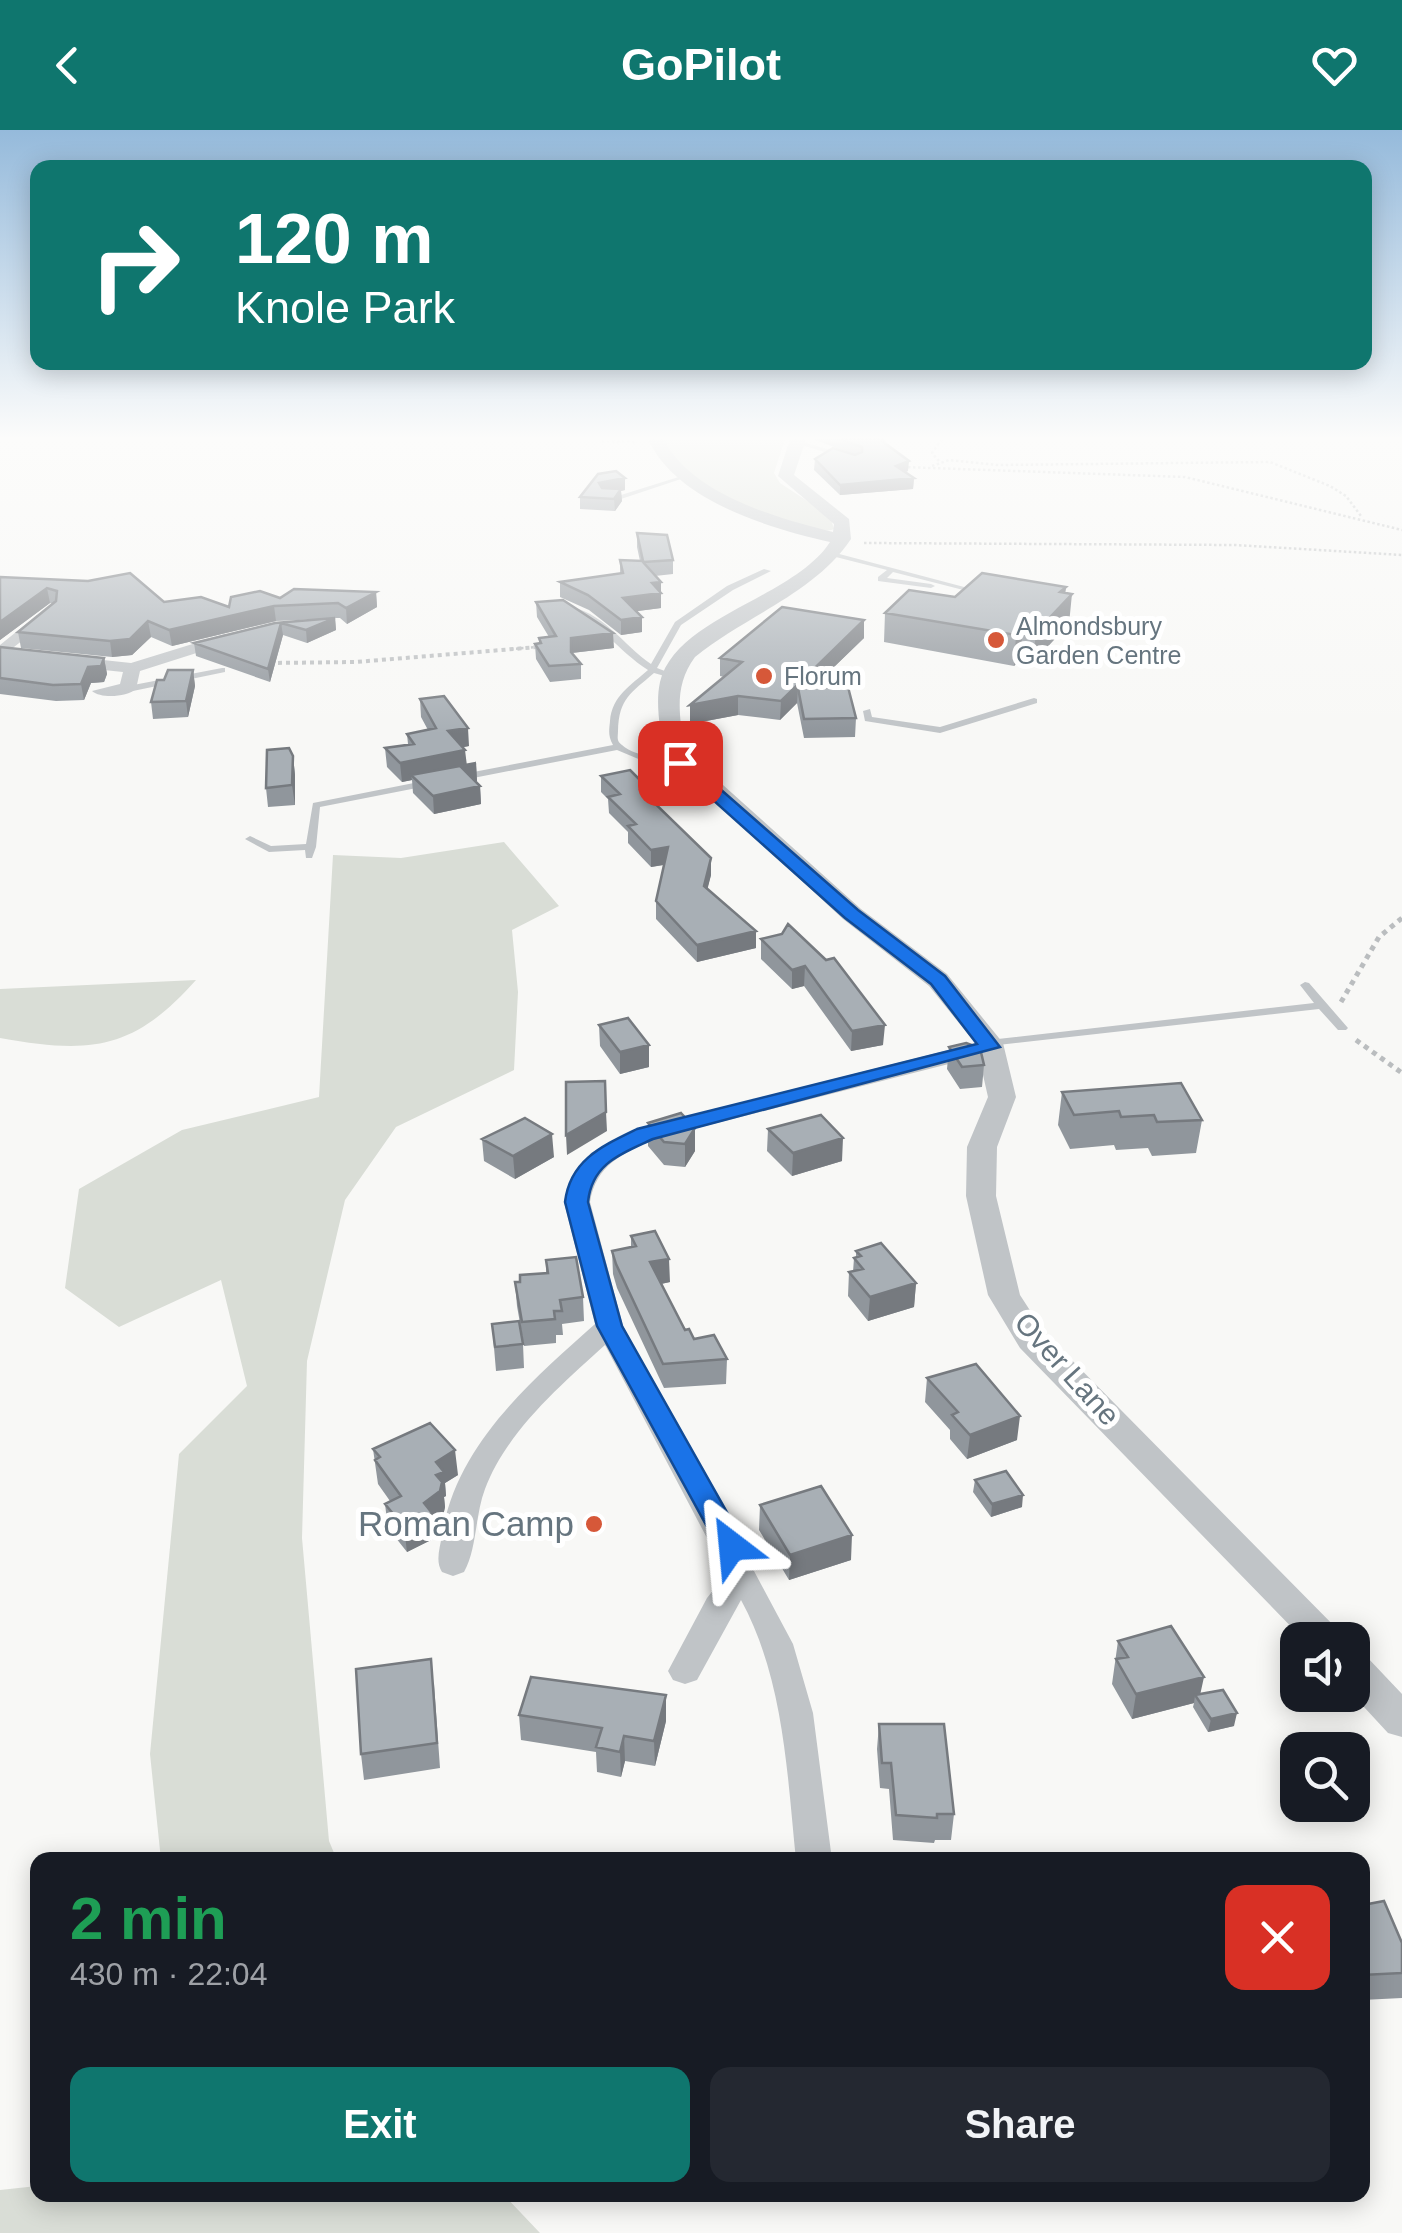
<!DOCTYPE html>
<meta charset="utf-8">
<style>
body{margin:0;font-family:Arial,sans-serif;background:#242831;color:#f1f3f6;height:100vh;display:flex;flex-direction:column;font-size:38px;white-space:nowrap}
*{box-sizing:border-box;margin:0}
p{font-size:32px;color:#9ea1a6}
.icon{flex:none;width:55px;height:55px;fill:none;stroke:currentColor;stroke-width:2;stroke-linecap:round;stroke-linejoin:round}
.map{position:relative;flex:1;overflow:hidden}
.panel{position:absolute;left:30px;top:1722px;width:1340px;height:350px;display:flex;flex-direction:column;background:#171b24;border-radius:20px;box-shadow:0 5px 25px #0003}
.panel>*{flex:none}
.banner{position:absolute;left:30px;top:30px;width:1342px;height:210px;border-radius:20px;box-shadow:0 5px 25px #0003;background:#0f766e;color:#fff;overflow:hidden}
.tools{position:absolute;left:1280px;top:1492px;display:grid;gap:20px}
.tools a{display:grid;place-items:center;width:90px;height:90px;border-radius:20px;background:#171b24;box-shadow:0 5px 25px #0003;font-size:50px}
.pin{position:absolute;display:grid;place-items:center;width:85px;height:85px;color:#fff;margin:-42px;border-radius:20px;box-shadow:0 5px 15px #0006}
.me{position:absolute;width:110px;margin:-55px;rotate:331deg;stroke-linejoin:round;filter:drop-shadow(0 0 8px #0008)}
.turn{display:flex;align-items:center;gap:35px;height:210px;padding:0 40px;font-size:45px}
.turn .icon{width:130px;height:130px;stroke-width:2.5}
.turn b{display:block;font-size:70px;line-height:85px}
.round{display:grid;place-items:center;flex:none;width:105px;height:105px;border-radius:20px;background:#242831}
.overview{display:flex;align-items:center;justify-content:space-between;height:170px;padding:0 40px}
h1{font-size:60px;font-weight:800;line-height:75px;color:#1e9e55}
.cta{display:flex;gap:20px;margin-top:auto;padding:20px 40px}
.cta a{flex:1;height:115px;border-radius:20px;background:#0f766e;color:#fff;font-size:40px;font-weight:800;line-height:115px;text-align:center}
.cta a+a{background:#242831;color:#f1f3f6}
header{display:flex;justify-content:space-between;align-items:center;height:130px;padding:0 40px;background:#0f766e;color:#fff;font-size:45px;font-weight:800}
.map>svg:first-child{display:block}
</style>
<header><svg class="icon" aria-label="back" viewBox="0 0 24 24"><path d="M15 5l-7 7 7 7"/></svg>GoPilot<svg class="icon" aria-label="heart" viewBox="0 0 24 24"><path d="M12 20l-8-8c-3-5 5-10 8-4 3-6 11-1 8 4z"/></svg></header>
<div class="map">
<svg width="1402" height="2103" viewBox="0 0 1402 2103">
<rect width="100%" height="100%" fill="#f8f8f6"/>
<path fill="#d9ddd6" d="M658,309h127l-11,34 6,10 50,33 4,13c-24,11 -124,-36 -146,-53 -12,-9 -21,-25 -30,-37z
M504,712l55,64 -47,24 6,62 -4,78 -118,57 -51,73 -38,161 -5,177 27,303 8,19h-176l-11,-106 29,-300 68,-68 -26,-106 -102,47 -54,-39 14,-99 103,-59 137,-33 14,-242 68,3z
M196,850c-63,71 -106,74 -196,58v-49z
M37,2056l1,9h466l36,38h-540v-43z"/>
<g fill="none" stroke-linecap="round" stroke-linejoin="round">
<path stroke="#babdbf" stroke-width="2.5" stroke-dasharray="2.5 2.5" stroke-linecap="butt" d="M602,312h35
M939,331l-7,-8 10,-14
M932,336l17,-6 48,5 273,-3 60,24 16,10 15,20
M903,337l282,10 217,53
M864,413l371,2 167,10
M511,519l27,-2"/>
<path stroke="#babdbf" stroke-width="4" stroke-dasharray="4 4" stroke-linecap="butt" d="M270,533l86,-1 182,-15"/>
<path stroke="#babdbf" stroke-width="5" stroke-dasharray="5 5" stroke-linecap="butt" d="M1341,872l38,-65 23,-19
M1356,910l46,33"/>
<path fill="#c0c4c7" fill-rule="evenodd" d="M796,310l48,14 1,1 -3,2 -48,-14z
M685,345l5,1 -69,23 -17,-3 3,-2 14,1z
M828,421l155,41 -4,2 -86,-22 -6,6 44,6 4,2 -4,2 -53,-7v-4l9,-7 -59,-15z
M764,439l7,2 -38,19 -52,35 -24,43 18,7v4l-21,-6c-23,20 -35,25 -36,58 0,6 -2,10 4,14 14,13 44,13 61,16v4l-35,-2 -31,-13 -154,30 -5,-3 5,-3 150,-29c-5,-9 -4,-14 -3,-24 2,-25 21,-36 38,-51 -30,-19 -48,-49 -83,-60v-4c37,4 58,39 86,58l24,-42 52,-36z
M222,538h3v4l-97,20 -4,-3 4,-3z
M1034,568l3,1v4l-97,30 -75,-12 -2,-10 7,-2 2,8 68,10z
M429,650l3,1v4l-112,22 -4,40 -4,11h-6l-1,-8 -36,2 -24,-13 5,-3 21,10 35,-2 7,-41z
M1305,852l4,1 39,45 -2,2h-8l-19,-21 -330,37 -6,-3 6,-3 325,-37 -14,-18z"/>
<path fill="#c0c4c7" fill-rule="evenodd" d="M37,485l14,3 -51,40v-13z
M225,504l6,2v6l-91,29 -4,18c-9,8 -35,10 -44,2l28,-7 3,-12 -48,-5 -8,-5 8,-5 56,6z
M980,912l8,2 3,5 -3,5 -334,85c-32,15 -58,26 -64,63l33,124 170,318 20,69 19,147h-36c-9,-87 -12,-181 -55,-260l-44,80 -12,4 -12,-4 -5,-9 39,-73 19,-24 -121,-229c-44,40 -98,86 -120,144 -10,26 -8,60 -21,83l-11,4 -11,-4c-7,-11 -2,-24 0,-37 14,-90 89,-154 153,-211l-31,-122 3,-14 24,-35 45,-24z"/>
<path fill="#c0c4c7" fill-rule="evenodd" d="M648,309h16c25,54 114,80 169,93l1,-8 -56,-48 12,-37h16l-12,36 55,44 2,20c-37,55 -106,77 -156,118 -22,30 -15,58 -11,93l177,159 86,65 56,69 13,54 -19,50 -1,49 24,99 24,37 304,308h-44l-284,-292 -32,-53 -22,-99 1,-49 21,-50 -12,-53 -47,-58 -86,-67 -180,-167c-2,-22 -8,-47 -3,-70 16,-65 134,-84 170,-140 -61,-14 -154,-41 -182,-103z
M1352,1522l14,4 36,38v43l-14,-4 -36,-39z"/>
</g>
<path fill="#90969c" d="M813,309h73l-1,4 23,28 -3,1 9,6 -1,11 -73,6 -26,-25 1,-11 35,-6z
M625,348v12l-4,1 1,10 -7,10 -35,-2v-12z
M637,403l36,27v14l-18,2 6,6v26l-24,3 5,6v15l-21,3 -32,-25 -29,-13v-15l60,-9v-13l20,1 -3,-14z
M0,447l164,25 65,5 51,-9 96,-6 1,15 -30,17 -7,-6h-5l1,12 -29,13 -24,-8 -13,47 -74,-26 -2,-13 81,-20 46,-4 -45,2 -104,25 -21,-9 -19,18 -20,2 -91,-9 -3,-16 35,-28 -3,-1 -50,37z
M1066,457l-1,6 4,31 -36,38 -13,-2 -6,6 -130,-24 1,-29 70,-16z
M536,472l78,46 -42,5 9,11v15l-31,3 -14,-23 -1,-15 4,-1v-5l10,-1 -12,-20z
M864,490v18l-51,49 43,31 -1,19 -51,1 -7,-35 -17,17 -42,-5 -48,9 34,-47 -4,-1v-18z
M0,517l104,11 3,16 -3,8 -13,1 -7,17 -28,1 -56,-7z
M193,540l2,16 -7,31 -35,2 -2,-17 13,-22z
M420,569l49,47 -6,1 3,18 10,-2 1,18h-2l5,5 1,18 -47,10 -21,-21 -1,-13 -10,2 -15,-15 -2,-19 23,-4 -1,-10 21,-4 -7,-13z
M293,626l2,19v30l-27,2 -2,-19z
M601,646l48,22 62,77 -4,14 49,42v17l-59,14 -41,-43v-18l8,-36 -13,2 -23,-24v-11l-19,-19 -1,-14 -7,-7z
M782,804l101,111 -32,6 -47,-65 -12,3 -31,-30v-20z
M599,895l50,42 -29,7 -20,-28z
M949,917l35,18 -2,22 -22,2 -13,-20z
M1062,962l140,28 -6,33 -44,3 -4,-8 -32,2 -2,-5 -44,4 -12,-24z
M655,990l40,31 -10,16 -21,-2 -16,-19v-23z
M768,999l74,32 -50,15 -25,-25z
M482,1009l72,18 -39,22 -31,-18z
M631,1106l39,46 -9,2 24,46 9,9 33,20 -1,25 -62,4 -47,-100 -4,-14 -1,-23 19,-4z
M856,1121l60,32 -2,24 -46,14 -20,-25 1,-24h4l1,-14 2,-1z
M546,1130l37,37 1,24 -22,3 1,11h-7v8l-32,3 -7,-40 -2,-24 31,-9z
M492,1194l31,20 1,24 -28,3z
M927,1248l90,62 -50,19 -17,-20v-9l-25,-28z
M373,1319l85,26 -13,8 1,13 -2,1 1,10 -2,9 -10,7 2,15 -28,14 -19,-24 -3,-24 5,-3 -12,-17z
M975,1350l47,27 -31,10 -18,-25z
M760,1375l91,55 -62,20 -30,-50z
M1118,1511l82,53 34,32 -26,6 -15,-25 1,-4 -62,16 -20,-35z
M434,1554l6,84 -76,12 -3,-26z
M519,1585l147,6 -11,45 -30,-5 -4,16 -24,-5 -1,-20 -75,-12z
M879,1594l75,90 -3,26h-16l-1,3 -41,-3 -4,-51 -9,-1 -3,-39z
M1362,1762l6,12 34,39v55l-40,2z"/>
<path fill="#767a7f" d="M909,331l-1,10 -12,5v-10z
M625,348v12l-4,1 1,10 -7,10 -1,-12 -15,-4v-12z
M914,348l-1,11 -73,6v-10z
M661,452v26l-38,5v-15l29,-15z
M1066,457l-2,16 8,-9 -3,30 -36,38 3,-30 24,-40z
M47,458l3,15 -50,37v-18z
M376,462l1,15 -30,17 -1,-16z
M274,476l2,15 -104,25 -3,-16z
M642,487v15l-21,3v-15z
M335,488l1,12 -29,13 -1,-13z
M864,490v18l-64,62 -2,-12 -1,15 -17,17 1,-19z
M148,491l3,16 -19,18 -20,2 -2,-16z
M281,493l2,12 -13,47 -2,-13z
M1023,499l-3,31 -6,6 2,-31z
M613,503l1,15 -43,5v-15z
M104,528l3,16 -3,8 -13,1 -7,17 -3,-16 7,-17z
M193,540l2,16 -7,31 -2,-16z
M738,566v19l-48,9v-19z
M468,598l1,18 -20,4 -1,-19z
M465,620l2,16 9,-3 1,18 -15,4 -51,-10 1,5 -10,2 -2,-19z
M293,626l2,19v30l-3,-20z
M480,656l1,18 -47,10 -1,-18z
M668,717v17l-17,3v-17z
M711,728v17l-7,28v-17z
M756,801v17l-59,14v-17z
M805,836l-1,20 -12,3v-19z
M885,895l-2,20 -32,6 1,-20z
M649,915v22l-29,7v-22z
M606,982l1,19 -40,24 -1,-20z
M695,998v23l-10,16v-23z
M552,1004l2,23 -39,22 -2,-23z
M843,1008l-1,23 -50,15 1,-23z
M669,1129l1,23 -19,4 -1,-24z
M916,1153l-2,24 -46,14 2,-24z
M1020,1286l-3,24 -50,19 3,-24z
M455,1320l3,25 -13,8 1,13 -2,1 1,10 -2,9 -10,7 2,15 -28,14 -3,-25 20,-24 12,-41z
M1023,1365l-1,12 -31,10 1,-13z
M852,1405l-1,25 -62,20 1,-25z
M1204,1547l-5,23 -4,-5 -1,8 -62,16 4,-25z
M666,1565v26l-11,45 -1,-25z
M1237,1583l-3,13 -26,6 3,-13z
M624,1606l1,25 -4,16 -1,-25z"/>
<path fill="#a8afb5" stroke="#767a7f" stroke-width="2.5" d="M839,309h44l-1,2 27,20 -13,5 18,12 -74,7 -25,-26 18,-11 22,7 7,-3v-5z
M616,341l9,7 -26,5 3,5 19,1 -7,10 -34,-2 18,-23z
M637,403l30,2 6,25 -30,2 18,20 -9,1 9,10 -38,5 19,19 -21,3 -33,-25 -28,-13 63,-9 -3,-13 23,1z
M130,443l34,29 37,-5 28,10 2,-10 29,-6 20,7 14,-9 82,3 -30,16 -8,-5 -64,3 -105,24 -21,-9 -18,18 -20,2 -92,-9 38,-31 1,-10 -10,-3 -47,34v-45l88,4z
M982,443l84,14 -6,5 12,2 -36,38 -13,-3 -7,6 -131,-22 24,-23 46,7z
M563,470l50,33 -42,5v14l10,12 -32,2 -14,-22 6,-1 -2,-5 17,-2 -20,-34z
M782,477l82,13 -83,81 -43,-5 -48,9 52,-43 -22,-4z
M335,488l-29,12 -25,-7 -13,46 -74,-26 81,-20z
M0,517l104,11 -3,8 -13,1 -7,17 -28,1 -53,-7z
M168,540h25l-7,31 -35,1 6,-22h7z
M848,557l8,31 -52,1 -6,-31z
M444,566l24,32 -20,3 17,19 -65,13 -15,-15 29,-4 -7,-10 29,-6 -16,-29z
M289,618l4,8 -1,29 -26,3 1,-38z
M476,633l-15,4 19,19 -47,10 -22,-21z
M630,640l19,19 -8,1 70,68 -7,28 52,45 -59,14 -41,-44 12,-54 -17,3 -23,-24 8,-2 -28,-27 12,-3 -19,-18z
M788,794l38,36 8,-2 51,67 -33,6 -47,-65 -13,4 -31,-31 21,-5z
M628,888l21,27 -29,7 -21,-27z
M966,913l14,5 4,17 -22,2 -13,-20z
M605,951l1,31 -40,23v-53z
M1181,953l21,37 -45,2 -3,-7 -33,2 -2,-6 -45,4 -12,-23z
M681,983l14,15 -10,16 -21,-2 -16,-19z
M821,985l22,23 -50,15 -25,-24z
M525,988l27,16 -39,22 -31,-17z
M655,1101l14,28 -19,3 35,68 4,-1 5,10 20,-4 13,24 -64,5 -47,-100 -4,-13 24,-5 -5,-10z
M881,1113l35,40 -46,14 -21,-25 14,-3 -9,-11 7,-2 -5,-5z
M576,1127l7,40 -23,3 2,11h-8l1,8 -33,3 -7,-40h5v-7l28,-2 -2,-13z
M519,1191l4,23 -28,3 -3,-23z
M976,1234l44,52 -50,19 -18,-20 6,-3 -31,-34z
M430,1293l25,27 -19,12 8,10 -8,3 6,7 -2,9 -16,12 8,10 -28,14 -19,-23 16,-8 -26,-36 5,-3 -7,-8z
M1006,1341l17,24 -31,9 -17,-24z
M821,1356l31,49 -62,20 -30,-50z
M1171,1496l33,51 -68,17 -20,-35 12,-2 -10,-16z
M431,1529l6,84 -76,11 -5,-85z
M531,1547l135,18 -12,46 -30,-5 -4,16 -24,-5 6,-19 -83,-13z
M1223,1560l14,23 -26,6 -16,-24z
M879,1594h65l10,90h-17v4l-41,-3 -5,-52h-9z
M1362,1762l6,12 16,-3 18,42v30l-40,2z"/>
<linearGradient id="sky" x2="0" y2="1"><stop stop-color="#95badb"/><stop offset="0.51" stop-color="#fcfcfb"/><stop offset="1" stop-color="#fcfcfb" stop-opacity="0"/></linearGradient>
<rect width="1402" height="604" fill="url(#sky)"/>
<path fill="#1a73e8" stroke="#114b97" stroke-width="2.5" d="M675,629h11l172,151 87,66 55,71 -347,92c-32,15 -61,24 -65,63l34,124 124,220 -14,11 -10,-3 -125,-228 -32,-124c5,-42 37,-56 72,-73l340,-85 -46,-60 -86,-66 -170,-152z"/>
<g fill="#d65839" stroke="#fff" stroke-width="4">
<circle cx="996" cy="510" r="10"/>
<circle cx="764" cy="546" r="10"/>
<circle cx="594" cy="1394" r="10"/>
</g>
<g text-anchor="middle" stroke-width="10" stroke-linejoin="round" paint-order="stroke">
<g font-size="25" fill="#66757f" stroke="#fff" text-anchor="start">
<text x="1016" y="505">Almondsbury<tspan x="1016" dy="29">Garden Centre</tspan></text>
<text x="784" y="555">Florum</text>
</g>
<g font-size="30" fill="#66757f" stroke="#fff">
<text transform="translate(1067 1239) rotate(48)" y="10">Over Lane</text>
</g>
<g font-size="35" fill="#66757f" stroke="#fff" text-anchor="end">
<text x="574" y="1406">Roman Camp</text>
</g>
</g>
</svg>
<div class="tools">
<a><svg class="icon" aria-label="sound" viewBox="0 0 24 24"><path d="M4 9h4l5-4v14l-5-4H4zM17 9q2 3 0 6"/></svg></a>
<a><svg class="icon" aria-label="search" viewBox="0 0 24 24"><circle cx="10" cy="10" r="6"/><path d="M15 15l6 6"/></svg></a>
</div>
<div class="pin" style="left:680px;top:633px;background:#d93025"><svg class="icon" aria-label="arrive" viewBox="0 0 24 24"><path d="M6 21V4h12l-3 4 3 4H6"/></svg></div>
<svg class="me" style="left:732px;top:1416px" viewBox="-20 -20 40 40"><path d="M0-17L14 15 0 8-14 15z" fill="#1a73e8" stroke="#fff" stroke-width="4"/></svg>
<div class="banner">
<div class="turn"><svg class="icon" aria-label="right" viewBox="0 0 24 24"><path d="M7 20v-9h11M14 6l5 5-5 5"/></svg><div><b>120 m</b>Knole Park</div></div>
</div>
<section class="panel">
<div class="overview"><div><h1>2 min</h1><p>430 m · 22:04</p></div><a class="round" style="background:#d93025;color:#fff"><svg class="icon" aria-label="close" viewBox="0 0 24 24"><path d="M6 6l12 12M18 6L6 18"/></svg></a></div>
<div class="cta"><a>Exit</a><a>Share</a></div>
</section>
</div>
